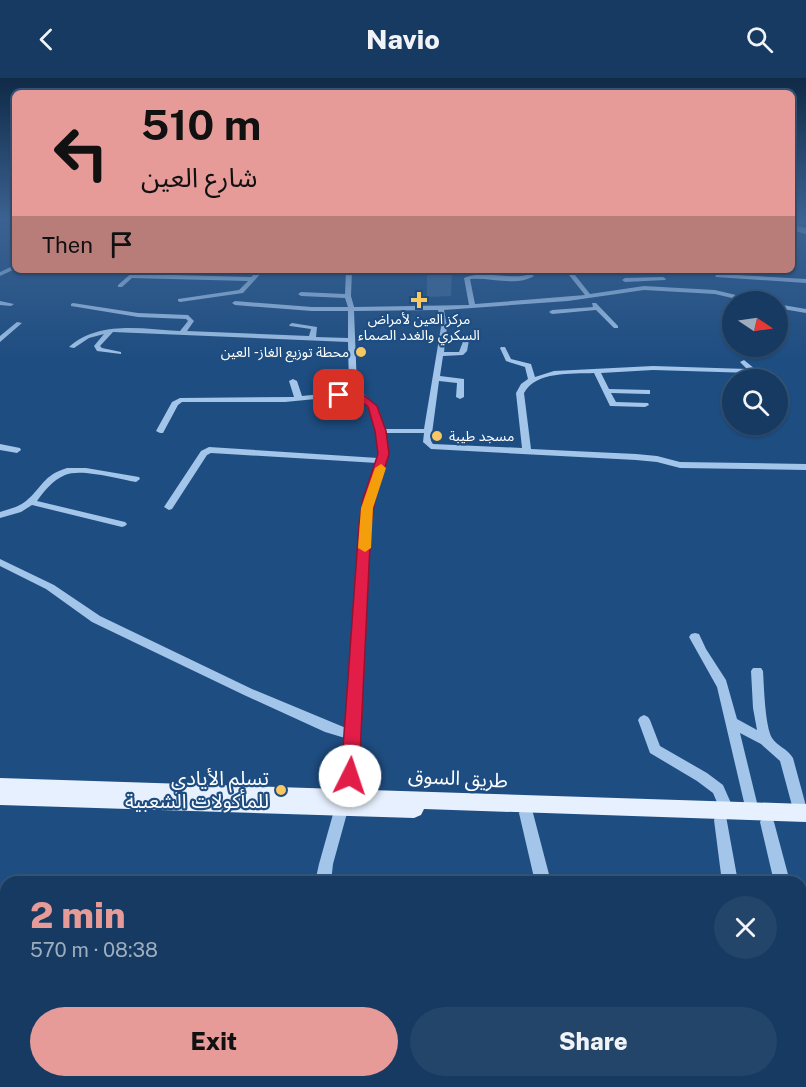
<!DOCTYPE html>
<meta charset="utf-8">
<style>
body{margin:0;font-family:"Public Sans","Noto Sans Arabic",sans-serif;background:#23456a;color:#f1f3f6;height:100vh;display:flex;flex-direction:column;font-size:22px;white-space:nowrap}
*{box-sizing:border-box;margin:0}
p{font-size:20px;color:#9eadbd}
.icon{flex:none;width:33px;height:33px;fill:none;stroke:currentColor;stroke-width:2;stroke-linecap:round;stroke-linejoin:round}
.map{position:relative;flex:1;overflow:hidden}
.side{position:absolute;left:0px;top:798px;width:807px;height:212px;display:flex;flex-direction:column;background:#163a61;border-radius:18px 18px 0 0;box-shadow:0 2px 4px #0004,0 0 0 2px #355476}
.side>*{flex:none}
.hud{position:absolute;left:12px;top:12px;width:783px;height:183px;border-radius:9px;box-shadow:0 2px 4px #0004,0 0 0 2px #355476;background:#e69b98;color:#111;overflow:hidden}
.needle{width:39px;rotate:103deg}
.controls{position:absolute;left:722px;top:213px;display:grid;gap:12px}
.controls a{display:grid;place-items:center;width:66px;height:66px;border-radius:50%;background:#163a61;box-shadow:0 2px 4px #0004,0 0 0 2px #355476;font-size:30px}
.pin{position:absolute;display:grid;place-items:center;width:51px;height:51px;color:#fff;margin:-26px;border-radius:12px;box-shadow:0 3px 9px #0006}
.me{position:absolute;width:66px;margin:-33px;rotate:4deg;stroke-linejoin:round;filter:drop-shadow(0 0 4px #0008)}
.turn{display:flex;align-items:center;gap:21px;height:126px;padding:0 30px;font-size:27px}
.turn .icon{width:78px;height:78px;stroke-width:2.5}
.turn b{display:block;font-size:42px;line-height:51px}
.then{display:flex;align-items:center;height:57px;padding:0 30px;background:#0003;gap:12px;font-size:22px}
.round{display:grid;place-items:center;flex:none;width:63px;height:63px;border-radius:32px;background:#23456a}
.head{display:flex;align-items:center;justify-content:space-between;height:102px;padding:0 30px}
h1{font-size:36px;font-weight:800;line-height:45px;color:#e69b98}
.cta{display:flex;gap:12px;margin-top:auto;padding:12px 30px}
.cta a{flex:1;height:69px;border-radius:36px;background:#e69b98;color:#111;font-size:24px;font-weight:800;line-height:69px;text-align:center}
.cta a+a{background:#23456a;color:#f1f3f6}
header{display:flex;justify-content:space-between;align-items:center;height:78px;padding:0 30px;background:#163a61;font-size:27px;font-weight:800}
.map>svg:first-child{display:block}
</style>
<header><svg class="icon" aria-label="back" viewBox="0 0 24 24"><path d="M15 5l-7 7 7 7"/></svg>Navio<svg class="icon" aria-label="search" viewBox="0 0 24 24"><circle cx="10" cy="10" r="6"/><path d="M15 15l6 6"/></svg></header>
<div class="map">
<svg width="806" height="1009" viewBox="0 0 806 1009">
<rect width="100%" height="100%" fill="#1e4d81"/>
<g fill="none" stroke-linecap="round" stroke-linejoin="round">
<path fill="#a3c5e9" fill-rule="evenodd" d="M806,143v2l-14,3v-2z
M792,161l6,3 -6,1z
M15,187v4l-15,7v-4z
M76,192h7l-3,2z
M135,192l3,2 -2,2 115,3 7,-7h6l-21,23 -63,9 -2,-1v-2l61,-9 9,-9 -116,-3 -10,9h-4v-2z
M346,192h6l-1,26 3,11 115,-2 -5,-27c20,-9 46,3 67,-4l3,2c-19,11 -43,1 -64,3l5,25 110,-9 -20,-25h6l19,24 54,-8 71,4 46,11 -12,1 -34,-8 -71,-4 -76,11 -124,9 3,17 -3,25h15l5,-13 5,1 -2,11 -4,4 -20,1 -3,20 24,3v18l-4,2 -4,-2 1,-14 -18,-2 -8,60 2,3 89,4 -6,-55 5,-9 7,-5 -3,-12 -19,-6 -6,-13 1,-1h4l6,12 20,5 4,13 19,-6 99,-5 94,3 -7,-7 4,-2 11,9 -3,4 -99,-3 -52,3 8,16 41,1v4h-3l-36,-1 5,9 32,1 1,2 -4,2 -35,-1 -16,-33c-23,1 -58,-2 -70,20l7,56 105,5 21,2 23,6 126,2v6l-126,-2 -23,-6 -21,-2 -205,-11 -8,-7 1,-9h-40l4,21 -1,7 -15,47 -13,227 -5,66 -2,4 -3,1 -16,58 -2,18h-16l4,-18 16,-57 2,-4 3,-1 5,-64 -20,-6 -81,-37 -152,-73 -46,-33 -46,-23v-7l54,26 46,31 152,73 94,39 16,-220 15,-45 -166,-10 -4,2 -35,54 -3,1 -5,-3 37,-56 8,-4 169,11 2,-4 -9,-43 -15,-16 -71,7h-103l-4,3 -15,28h-3l-4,-2 16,-29 8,-4 114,-1 -5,-16 4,-2 4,2 5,15 50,-5 -3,-3 -1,-46 -235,-10 -13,14 2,2 19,4v2l-24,-3 -3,-5 10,-12 -15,4 -15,10 -5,-1c30,-27 74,-18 111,-16l8,-10 -2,-2 -48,-2 -67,-11v-2l2,-1 65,10 50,2 6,6 -7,10 122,5 2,-7 -21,-3 -1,-1 3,-2 25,4 -1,10 32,1v-27h-36l-77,-6 -3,-2 3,-2 77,6h36l-3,-9 -44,-2 -3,-2 3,-2 44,2zM438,232l3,17 -17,102h-41l-4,-19 -22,-23 -3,-76z
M718,196l88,5v4l-90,-6 -1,-1z
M663,199l3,2 -1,1 -40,2 -3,-2 3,-2z
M0,223l14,3 -3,2 -11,-1z
M592,225h4l22,23v2h-4l-18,-18 -44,4 -3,-2 3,-2 41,-3z
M777,226l29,5v4l-29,-5z
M17,244l5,1 -22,19v-6z
M0,366l20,4 1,2 -4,3 -17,-3z
M67,390h19l53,9 1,2 -4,3c-18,-3 -55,-14 -71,-7 -12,5 -21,16 -28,26l88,21 2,2 -2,2 -3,1 -90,-22 -11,7 -21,6v-6c9,-3 19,-5 26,-11 16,-13 17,-26 41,-33z
M695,555l4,1 7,15 20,31 11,39 20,11 -4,-22 -2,-37 2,-3h8l2,3c1,15 2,55 9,67 5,8 16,11 21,20l13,48v11l-5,2 -5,-2 -2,-4 -14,-52 -19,-17 -21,-11 19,78 -2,4 -5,2 -5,-2 -30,-128 -28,-50 2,-3z
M644,637l4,2 2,3 10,26 47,27 16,12 11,25 -2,4 -6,2 12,66h-16l-8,-62 2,-4 6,-2 -9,-21 -16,-12 -47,-28 -12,-33 2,-3z
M526,729l5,2 2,4 18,69h-16l-16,-69 2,-4z
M767,738l5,2 2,4 16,60h-16l-14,-60 2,-4z
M288,1004h18v5h-18z
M585,1004h18l1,5h-18z"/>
<path fill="#e6f0fe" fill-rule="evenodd" d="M0,700l806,26v18l-382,-13 -3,6 -7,3 -414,-13z"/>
<path fill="#fff" fill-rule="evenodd" d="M792,146l14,4v6l-14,-4z"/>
</g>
<path fill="#3c6693" d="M427,192h25l-1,26 -24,1z"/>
<path fill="#4677ab" stroke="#315378" stroke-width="1.5" d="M428,192h24v2h-24z"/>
<linearGradient id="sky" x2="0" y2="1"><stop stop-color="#102a47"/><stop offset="0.5" stop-color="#3b6292"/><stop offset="1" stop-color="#3b6292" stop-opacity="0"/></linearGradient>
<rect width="806" height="283" fill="url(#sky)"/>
<path fill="#e11d48" stroke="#92132f" stroke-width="1.5" d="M357,312l20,16 9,25 3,23 -14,45 -4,25 -12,252 -3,5 -6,3 -6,-3 -3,-5 18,-252 4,-25 15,-45 -3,-23 -7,-24 -14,-11 -15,2 -5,-3 5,-3z"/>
<path fill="#f59e0b" d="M381,386l5,4 -13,40 -2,40 -6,4 -7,-4 3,-40 14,-40z"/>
<g fill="#f8c762" stroke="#1e4d81" stroke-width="2">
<path d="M416 213h6v6h6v6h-6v6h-6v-6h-6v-6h6z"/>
<circle cx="361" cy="274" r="6"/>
<circle cx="437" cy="358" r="6"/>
<circle cx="281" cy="712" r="6"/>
</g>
<g text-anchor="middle" stroke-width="4.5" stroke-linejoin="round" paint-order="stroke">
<g font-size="14" fill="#fff" stroke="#1e4d81">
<text x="419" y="246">مركز العين لأمراض<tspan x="419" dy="16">السكري والغدد الصماء</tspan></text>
<text x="349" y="279" text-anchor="end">محطة توزيع الغاز - العين</text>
<text x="449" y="363" text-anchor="start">مسجد طيبة</text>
</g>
<g font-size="20" fill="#fff" stroke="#1e4d81" text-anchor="end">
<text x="269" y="707">تسلم الأيادي<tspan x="269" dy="23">للمأكولات الشعبية</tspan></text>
</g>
<g font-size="20" fill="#fff" stroke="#1e4d81">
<text transform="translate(458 700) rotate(3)" y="7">طريق السوق</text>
</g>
</g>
</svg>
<div class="controls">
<a><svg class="needle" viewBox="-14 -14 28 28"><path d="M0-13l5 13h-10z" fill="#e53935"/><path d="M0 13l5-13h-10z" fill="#9eadbd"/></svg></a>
<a><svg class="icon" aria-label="search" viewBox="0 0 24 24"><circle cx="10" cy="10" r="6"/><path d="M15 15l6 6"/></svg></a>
</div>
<div class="pin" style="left:339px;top:317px;background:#d93025"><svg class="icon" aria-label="arrive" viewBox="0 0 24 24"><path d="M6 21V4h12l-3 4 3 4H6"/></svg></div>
<svg class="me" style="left:350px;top:698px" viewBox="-20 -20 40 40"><circle r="19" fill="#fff"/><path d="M0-13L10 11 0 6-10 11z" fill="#e11d48"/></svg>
<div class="hud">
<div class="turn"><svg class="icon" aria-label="left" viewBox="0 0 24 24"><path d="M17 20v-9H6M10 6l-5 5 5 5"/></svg><div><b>510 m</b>شارع العين</div></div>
<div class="then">Then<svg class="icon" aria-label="arrive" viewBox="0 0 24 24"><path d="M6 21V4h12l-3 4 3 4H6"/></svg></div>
</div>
<section class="side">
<div class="head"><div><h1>2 min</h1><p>570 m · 08:38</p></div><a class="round"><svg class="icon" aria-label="close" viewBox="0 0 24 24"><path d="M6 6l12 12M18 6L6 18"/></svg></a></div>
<div class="cta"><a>Exit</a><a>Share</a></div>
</section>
</div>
